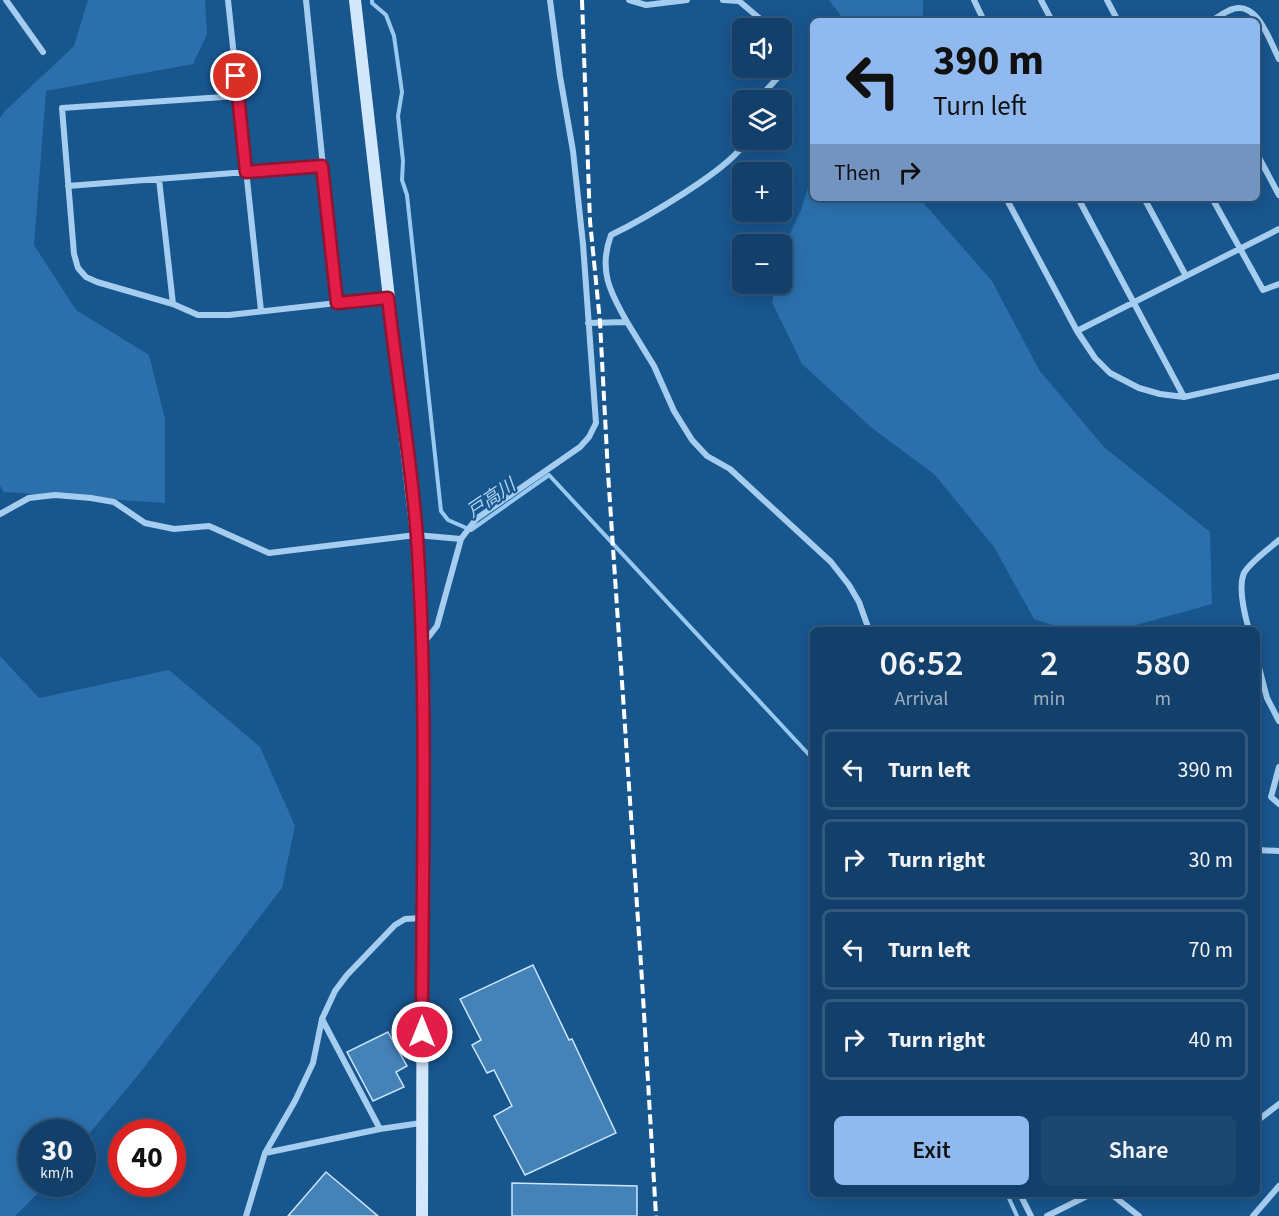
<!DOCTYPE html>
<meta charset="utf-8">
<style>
body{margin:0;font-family:"Source Sans 3","Noto Sans JP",sans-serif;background:#1b4770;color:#f1f3f6;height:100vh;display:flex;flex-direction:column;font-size:22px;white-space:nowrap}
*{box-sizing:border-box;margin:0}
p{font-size:20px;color:#9cafc1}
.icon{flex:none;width:33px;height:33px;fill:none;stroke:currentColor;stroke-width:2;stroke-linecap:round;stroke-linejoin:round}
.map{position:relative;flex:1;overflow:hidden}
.details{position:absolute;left:810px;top:627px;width:450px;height:570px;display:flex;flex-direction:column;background:#12406a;border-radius:9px;box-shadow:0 3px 15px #0003,0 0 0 2px #31597e}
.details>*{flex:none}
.hud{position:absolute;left:810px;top:18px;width:450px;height:183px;border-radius:9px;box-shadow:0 3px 15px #0003,0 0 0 2px #31597e;background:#90b9f0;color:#111;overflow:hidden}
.tools{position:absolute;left:732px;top:18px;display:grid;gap:12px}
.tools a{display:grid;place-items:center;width:60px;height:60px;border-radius:9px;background:#12406a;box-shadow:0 3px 15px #0003,0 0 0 2px #31597e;font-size:30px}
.speed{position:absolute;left:18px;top:1119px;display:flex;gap:12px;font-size:30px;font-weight:700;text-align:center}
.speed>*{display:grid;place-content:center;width:78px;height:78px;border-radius:50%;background:#12406a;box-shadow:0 3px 15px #0003,0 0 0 2px #31597e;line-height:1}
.speed small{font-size:15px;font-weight:400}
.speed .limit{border:9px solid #d22;background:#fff;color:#111}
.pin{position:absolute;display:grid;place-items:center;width:51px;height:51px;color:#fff;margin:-26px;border:3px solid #fff;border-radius:50%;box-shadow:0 2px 6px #0007}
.me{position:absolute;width:66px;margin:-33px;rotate:0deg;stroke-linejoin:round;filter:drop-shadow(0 0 4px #0008)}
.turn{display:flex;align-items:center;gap:21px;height:126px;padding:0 24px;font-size:27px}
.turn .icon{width:78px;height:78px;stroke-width:2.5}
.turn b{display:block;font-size:42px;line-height:51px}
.then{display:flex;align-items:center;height:57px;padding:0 24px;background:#0003;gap:12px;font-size:22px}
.eta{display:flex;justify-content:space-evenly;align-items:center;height:102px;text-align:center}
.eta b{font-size:36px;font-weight:600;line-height:42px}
.button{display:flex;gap:12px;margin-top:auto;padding:12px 24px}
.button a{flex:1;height:69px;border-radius:9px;background:#90b9f0;color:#111;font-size:24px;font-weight:600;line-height:69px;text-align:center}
.button a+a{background:#1b4770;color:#f1f3f6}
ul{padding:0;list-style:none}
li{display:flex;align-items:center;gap:18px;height:81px;margin:0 12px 9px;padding:0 12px;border:3px solid #31597e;border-radius:9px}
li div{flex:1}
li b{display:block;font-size:22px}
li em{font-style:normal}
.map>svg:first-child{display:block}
</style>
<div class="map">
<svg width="1279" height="1216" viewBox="0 0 1279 1216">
<rect width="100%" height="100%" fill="#18568e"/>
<path fill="#2b70ad" d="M88,0h117l2,34 -14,30 -147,27 -12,154 42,65 73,45 16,64v84l-161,-11 -4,-6v-368l5,-7 69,-65z
M829,0h94v21h-78z
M813,172v26h106l73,83 47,89 65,77 106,85 2,72 -94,26h-51l-33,-11 -40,-72 -60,-73 -62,-46 -70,-64 -30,-62 4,-18h6v-33l19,-41z
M0,656l39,42 130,-28 91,77 35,79 -13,62 -143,186 -56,67 -1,-9h-50v52h15l-32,32h-15z"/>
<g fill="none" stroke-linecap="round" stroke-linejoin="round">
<path stroke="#98c9f1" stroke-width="4" d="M372,0v3l14,12 8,21 8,56 -4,24 5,45 -1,19 5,15 34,316 7,9 23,10 78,-55 264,284
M1007,1194l10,22"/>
</g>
<path fill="#4582b8" stroke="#cbe5fb" stroke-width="1.5" d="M533,965l36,75 3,-1 44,94 -91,42 -31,-59 18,-10 -18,-36 -7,3 -15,-28 9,-5 -21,-41z
M388,1032l19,34 -11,6 8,15 -31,14 -26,-49z
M326,1172l52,44h-90z
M512,1183l125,3v30h-125z"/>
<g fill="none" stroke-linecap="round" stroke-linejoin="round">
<path stroke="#a5cdef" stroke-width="6" d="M6,0l37,52
M228,0l33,311
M306,0l31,303 51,-4
M629,0l17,5 41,-5
M723,0l16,1 32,27
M974,0l10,21
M1041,0l11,21
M1107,0l11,21
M1211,21c7,-4 15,-10 22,-12 25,-8 37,33 46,50
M238,96l-176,12 12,146 4,14 8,9 11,5 76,22 25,11h31l108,-12
M757,100l27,-29 1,-23 -3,-5
M1257,154l22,41
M159,179l14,125
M68,186l255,-20
M1006,198l71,133 18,27 15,15 29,15 21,6 24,3 95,-21
M1078,198l106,199
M1144,198l42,78
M1212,198l51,92 16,-6
M627,322c-17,-30 -29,-52 -16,-87 29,-14 124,-68 135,-95
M588,323l39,-1 27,44 20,45 18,29 15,16 23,13 101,93 18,23 10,17 10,28
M1077,331l202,-102
M0,514l29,-16 26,-3 36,3 23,4 31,21 29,6 35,-3 60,27 147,-18 45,4
M1249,630c-4,-14 -11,-43 -5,-57 6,-11 26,-25 35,-33
M423,644l14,-18 24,-87 15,-20 104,-72 9,-10 7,-14 -13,-179 -10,-93 -13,-75 -10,-76
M1257,660l10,38 12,23
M1279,767l-8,30 8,7
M1257,850l22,1
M322,1019l58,110
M1257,1121l22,-17
M265,1153l115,-24 41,-6
M1020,1194l11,22
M1111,1194l28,22
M246,1216l19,-63 30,-52 18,-38 9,-44 13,-28 12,-16 48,-50 10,-6 17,-1
M1047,1216l44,-22
M1253,1216l26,-30"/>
<path stroke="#d2e7fa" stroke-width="12" d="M355,0l61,535 6,110 1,110 -1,461"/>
<path stroke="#fff" stroke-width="4" stroke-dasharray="10 4.5" stroke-linecap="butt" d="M582,0l8,221 10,101 8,151 34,507 14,236"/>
</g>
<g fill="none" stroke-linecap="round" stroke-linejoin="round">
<g stroke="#92132f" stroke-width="15">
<path id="route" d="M236,76l10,96 76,-6 15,137 51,-5c9,80 23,160 29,239 11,165 5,330 5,495"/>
</g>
<use href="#route" stroke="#e11d48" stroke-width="10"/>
</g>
<g text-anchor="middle" stroke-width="4.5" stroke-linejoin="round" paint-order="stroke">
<g font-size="18" font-style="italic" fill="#b1d6f6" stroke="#18568e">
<text transform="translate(491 498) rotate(-34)" y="6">戸高川</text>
</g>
</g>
</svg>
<div class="tools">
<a><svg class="icon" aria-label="sound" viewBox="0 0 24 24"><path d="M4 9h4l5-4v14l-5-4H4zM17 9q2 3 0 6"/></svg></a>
<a><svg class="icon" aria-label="layers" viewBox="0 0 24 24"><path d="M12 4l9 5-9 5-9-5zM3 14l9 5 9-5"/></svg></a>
<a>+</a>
<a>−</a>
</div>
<div class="speed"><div>30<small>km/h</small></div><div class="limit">40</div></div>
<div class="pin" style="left:236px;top:76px;background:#d93025"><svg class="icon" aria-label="arrive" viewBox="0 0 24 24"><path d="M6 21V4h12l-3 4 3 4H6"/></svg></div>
<svg class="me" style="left:422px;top:1032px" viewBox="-20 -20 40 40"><circle r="17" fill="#e11d48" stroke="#fff" stroke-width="3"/><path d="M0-11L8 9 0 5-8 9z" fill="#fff"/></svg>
<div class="hud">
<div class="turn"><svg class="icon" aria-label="left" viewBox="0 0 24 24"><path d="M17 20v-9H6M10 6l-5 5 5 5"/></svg><div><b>390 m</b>Turn left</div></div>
<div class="then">Then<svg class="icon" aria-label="right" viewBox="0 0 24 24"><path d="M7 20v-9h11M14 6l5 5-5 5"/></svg></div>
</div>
<section class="details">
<div class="eta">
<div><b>06:52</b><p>Arrival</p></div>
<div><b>2</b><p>min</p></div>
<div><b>580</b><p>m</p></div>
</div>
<ul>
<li><svg class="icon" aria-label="left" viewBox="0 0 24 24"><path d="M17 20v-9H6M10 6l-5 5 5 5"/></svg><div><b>Turn left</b></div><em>390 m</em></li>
<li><svg class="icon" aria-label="right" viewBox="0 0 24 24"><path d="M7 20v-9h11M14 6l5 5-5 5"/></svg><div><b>Turn right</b></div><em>30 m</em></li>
<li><svg class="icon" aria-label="left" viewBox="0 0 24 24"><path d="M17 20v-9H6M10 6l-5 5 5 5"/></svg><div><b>Turn left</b></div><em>70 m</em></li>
<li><svg class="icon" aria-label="right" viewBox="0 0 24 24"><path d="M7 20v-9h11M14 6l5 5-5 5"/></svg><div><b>Turn right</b></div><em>40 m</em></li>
</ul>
<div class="button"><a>Exit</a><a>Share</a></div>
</section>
</div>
